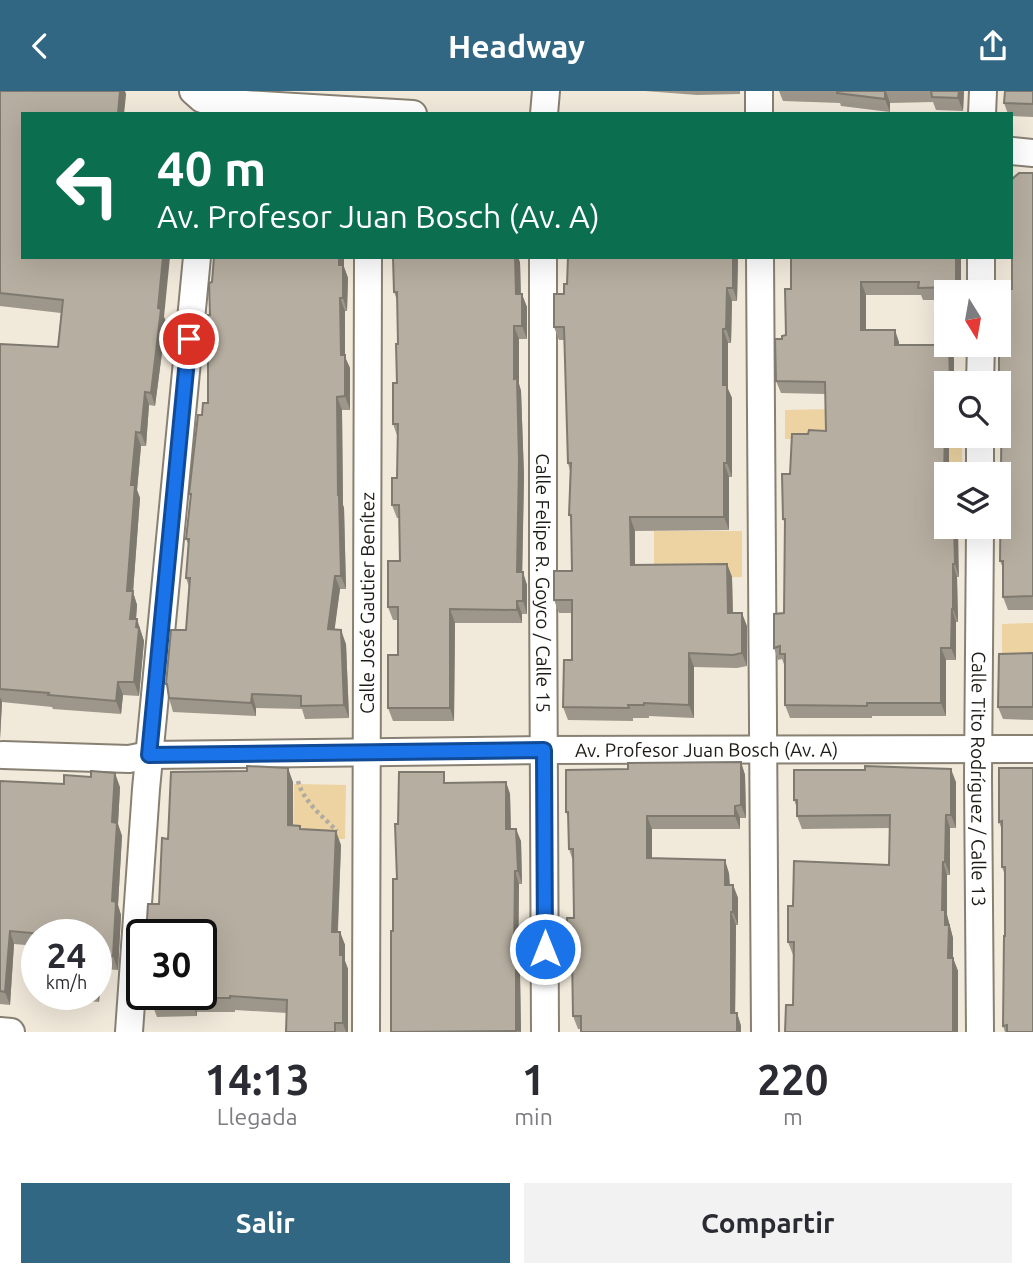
<!DOCTYPE html>
<html lang="es">
<meta charset="utf-8">
<style>
body{margin:0;font-family:Ubuntu,sans-serif;background:#f2f2f3;color:#2b2b33;height:100vh;display:flex;flex-direction:column;font-size:26px;white-space:nowrap}
*{box-sizing:border-box;margin:0}
p{font-size:23px;color:#7c7c81}
.icon{flex:none;width:38px;height:38px;fill:none;stroke:currentColor;stroke-width:2;stroke-linecap:round;stroke-linejoin:round}
.map{position:relative;height:941px;overflow:hidden}
.side{display:flex;flex-direction:column;background:#fff;flex:1}
.side>*{flex:none}
.guide{position:absolute;left:21px;top:21px;width:992px;height:147px;border-radius:0px;box-shadow:0 7px 28px #0002;background:#0b6e4f;color:#fff;overflow:hidden}
.needle{width:46px;rotate:169deg}
.fabs{position:absolute;left:934px;top:189px;display:grid;gap:14px}
.fabs a{display:grid;place-items:center;width:77px;height:77px;border-radius:0px;background:#fff;box-shadow:0 7px 28px #0002;font-size:35px}
.speed{position:absolute;left:21px;top:828px;display:flex;gap:14px;font-size:35px;font-weight:700;text-align:center}
.speed>*{display:grid;place-content:center;width:91px;height:91px;border-radius:50%;background:#fff;box-shadow:0 7px 28px #0002;line-height:1}
.speed small{font-size:18px;font-weight:400}
.speed .limit{border:4px solid #111;border-radius:10px;background:#fff;color:#111}
.pin{position:absolute;display:grid;place-items:center;width:60px;height:60px;color:#fff;margin:-30px;border:4px solid #fff;border-radius:50%;box-shadow:0 2px 7px #0007}
.me{position:absolute;width:77px;margin:-38px;rotate:0deg;stroke-linejoin:round;filter:drop-shadow(0 0 5px #0008)}
.turn{display:flex;align-items:center;gap:24px;height:147px;padding:0 21px;font-size:32px}
.turn .icon{width:91px;height:91px;stroke-width:2.5}
.turn b{display:block;font-size:49px;line-height:60px}
.eta{display:flex;justify-content:space-evenly;align-items:center;height:119px;text-align:center}
.eta b{font-size:42px;font-weight:600;line-height:49px}
.cta{display:flex;gap:14px;margin-top:auto;padding:14px 21px}
.cta a{flex:1;height:80px;border-radius:0px;background:#326783;color:#fff;font-size:28px;font-weight:600;line-height:80px;text-align:center}
.cta a+a{background:#f2f2f3;color:#2b2b33}
header{display:flex;justify-content:space-between;align-items:center;height:91px;padding:0 21px;background:#326783;color:#fff;font-size:32px;font-weight:600}
.map>svg:first-child{display:block}
</style>
<header><svg class="icon" aria-label="back" viewBox="0 0 24 24"><path d="M15 5l-7 7 7 7"/></svg>Headway<svg class="icon" aria-label="share" viewBox="0 0 24 24"><path d="M12 15V3M7 8l5-5 5 5M5 13v7h14v-7"/></svg></header>
<div class="map">
<svg width="1033" height="941" viewBox="0 0 1033 941">
<rect width="100%" height="100%" fill="#f1e9da"/>
<path fill="#ecd3a1" d="M830,318v30h-45v-29z
M962,348v35h-13v-34z
M654,440h88v46l-88,1z
M1033,532v43h-31v-42z
M294,693l52,1 -1,54h-52z"/>
<g fill="none" stroke-linecap="round" stroke-linejoin="round">
<g stroke="#888173" stroke-width="30">
<g id="minor">
<path d="M193,0l9,8 9,3 202,12"/>
<path d="M759,0v23"/>
<path d="M544,23l2,-23"/>
<path d="M982,23l1,-23"/>
<path d="M1012,60l21,2"/>
<path id="s1" d="M543,166v312l2,463"/>
<path d="M760,166l5,775"/>
<path d="M981,201v-35"/>
<path d="M980,292l1,-38"/>
<path d="M980,383v-38"/>
<path id="s2" d="M980,436l-2,251 2,254"/>
<path id="s3" d="M3,664l126,4 20,-4 394,-5 490,-1"/>
<path d="M0,940l11,1"/>
<path d="M129,941l17,-243 51,-532"/>
<path id="s4" d="M366,941l2,-775"/>
</g>
</g>
<path stroke="#b1aa9f" stroke-width="4.5" stroke-dasharray="3.5 3.5" stroke-linecap="butt" d="M298,690c5,20 25,36 39,50"/>
<use href="#minor" stroke="#fff" stroke-width="26"/>
</g>
<path fill="#9d968a" d="M0,0h125l1,4 -103,19 141,203 2,5 -11,84 -6,-1 -3,41h-5l-4,44 3,8 -7,94 4,13 -1,14 8,22 -5,55 -16,-1 -2,19 -68,-5 -1,-2 -50,-5 -2,37v-395l58,3 3,-34 -61,-7z
M645,0h95v3l-43,1z
M779,0h185l-1,20 -27,-1 -3,-8 -43,1v9l-49,-6 -1,-3 -57,-2z
M1033,0v26l-21,-1v-2h-4l-4,-11z
M1033,82v437h-25l-5,-13v-29l-3,-7 2,-179 -3,-7 13,-86z
M214,166h130v10l4,11 -1,33h-2v46l5,11v42h-8l1,95 1,3 2,81h-6l-6,41 12,14 3,74 -44,1 -3,-10 -46,-1v8l-83,-4 -4,-14 -1,-8 -2,-6 20,-54 3,-43 -3,-9 2,-34 -2,-5 5,-41 -2,-4 13,-79 6,-12 2,-88z
M568,166h170l-1,44h-5l-1,42h-3v46l4,9v79h-3v53l-94,1v34l92,-1 5,13 1,36 14,13v40l-10,2 -43,-1v51l-45,-2v2h-16v3l-65,-1 -5,-13 9,-47v-47h-13l-5,-13 18,-29v-50l-3,-6 1,-44 -2,-8 -3,-123h-6l-5,-13 13,-43z
M961,166v35h-14v8h-24l-2,-5h-55v35l33,12v3l55,13v25h-7v53h7l1,4h-6l-2,34 12,103h-2l1,45h-2v38h-10v56h-74v2h-82l-5,-13v-38l-3,-8 -4,1 -4,-12 10,-35 1,-89 -2,-5 7,-45 18,-40 18,-3 -1,-37 -44,-1 -5,-12 6,-42 4,-4 5,-46z
M520,171l1,32 6,13v32h-8v45l2,7 3,85 -2,96 5,13v29h-5v9h-67l-1,98h-61l-5,-13 10,-53v-35h-5l-5,-13 12,-46 -1,-43h-2l-5,-13 5,-27 1,-40 -5,-14 4,-41 1,-39 -1,-44 -3,-8z
M1033,562v67l-30,-1 -5,-12z
M741,671l4,13 1,43h-6v11h-88v29l77,15 1,12h3l5,13v27h-2l-1,88h2l4,13 -163,3 -5,-13 -1,-50 -4,-11 6,-37 -1,-57 -4,-12 -1,-33 -2,-4 62,-43z
M1033,677v264h-28l-2,-6 2,-90v-61l-3,-8v-37l-3,-8z
M0,690l120,6 -2,37 4,12 -4,69 3,10 -3,55 -16,-1 -3,33 -33,-3 -2,-5h32v-59h-59v11l-23,-2 -4,61 -10,-1z
M293,691v43l7,1 1,3 40,16 -3,87h2l5,13v16l3,8v63h-62l1,-19 -52,-3v2h-38v4l-40,1 -5,-13 7,-100 9,-65z
M506,691l4,12 1,35 10,12 1,43h-3l-1,83 2,6 1,59h-130l2,-101 4,-52 1,-55 50,-41z
M956,691v46h-6v47h-3v40l6,23v20l5,13 -165,34 1,-50h-1l-5,-13 5,-36 96,-41 1,-37 -88,1 -5,-13v-8l-3,-8z"/>
<path fill="#7f7a70" d="M120,0h5l1,4 -2,19h-6z
M886,0l4,12v9l-5,-13z
M959,0h5l-1,20 -5,-13z
M163,166h7l-6,60 2,5 -11,84 -4,-13z
M339,166h5v10l4,11 -1,33 -4,-13z
M515,166h3l2,5 1,45 -5,-13z
M733,166h5l-1,44 -4,-13z
M956,166h5v35h-3l-2,-5z
M861,191l5,13v47l-5,-12z
M727,197l5,13 -1,42 -5,-14z
M522,203l5,13v32l-5,-13z
M340,207l5,13v46l5,11v42l-5,-14 -4,-41z
M514,235l5,13v45l2,7 3,85 -2,110 -5,-14 -3,-193z
M723,238l5,14v46l4,9v79l-5,-14 -4,-78z
M895,239l4,12v16l-4,-13z
M949,254l5,13v25h-4z
M145,301l4,13 -3,41 -5,-13z
M337,306l5,13 1,95 1,3 2,81 -5,-13 -3,-81z
M945,336l2,9h1l1,4v34h-2v11l-3,-6z
M136,341l5,14 -4,44 3,8 -7,94 4,13 -2,27 -5,-13 -3,-28 4,-106z
M724,372l5,14v53l-5,-13z
M630,426l5,14v47l-4,-13z
M954,436h4l1,50 -4,-13z
M727,473l5,13 1,50 -5,-14z
M953,473l4,13 1,45 -5,-13z
M523,481l4,13v29l-4,-13z
M335,485l5,13 -7,53 -5,-13z
M517,510l5,13v9l-5,-13z
M450,518l5,14 -1,98 -4,-13z
M952,518l4,13v38l-5,-12z
M742,522l5,13v40l-5,-13z
M137,528l7,22 -5,55 -5,-14z
M341,539l5,14 3,74 -5,-13z
M941,557l5,12v56l-5,-13z
M689,562l5,14v51l-5,-13z
M118,591l5,13 -2,19 -5,-13z
M252,603l4,14v8l-5,-13z
M0,606l2,5 -2,37z
M741,671l4,13 1,43 -5,-13z
M288,677l5,14v57l-5,-14z
M951,678l5,13v46l-5,-13z
M115,682l5,14 -2,37 4,12 -4,69 3,10 -3,55 -5,-14 -1,-134z
M506,691l4,12 1,48 -5,-13z
M735,715l5,12v11l-5,-13z
M946,724l4,13v47l-5,-13z
M647,725l5,13v42l-5,-13z
M516,738l5,12 1,43 -4,-13z
M336,740l5,14 -4,100 -5,-13z
M725,769l4,13 1,25 -5,-13z
M943,771l4,13v40l6,23v33l-5,-13 -3,-33 -3,-15z
M515,780l4,13 -1,83 2,6 1,59 -5,-1 -2,-71z
M733,794l5,13v27l-5,-13z
M731,821l5,13 -1,101 -4,-13z
M10,840l4,13 -4,61 -5,-13z
M340,841l5,13v16l3,8v63h-2l-3,-9z
M97,864l5,14 -3,33 -3,-9z
M953,867l5,13v61h-5z
M192,907l5,14v4l-5,-14z
M737,922l4,13v6h-4z"/>
<path fill="#b6aea0" stroke="#7f7a70" stroke-width="2" d="M0,0h120l-2,23h-95v143h140l-5,51 3,1 -10,84 -6,-1 -4,41 -5,-1 -5,53h4l-8,106h6l-3,28h7l-1,8 3,1 -5,54h-16l-2,19 -68,-6 1,-2 -49,-4v-345l58,3 5,-47 -63,-7z
M837,0h48v8l-48,-6z
M931,0h28l-1,7 -26,-1z
M1005,0h28v13l-29,-1z
M1019,82h14v423l-30,1v-36h-3l2,-186h-3v-86h13v-110z
M214,166h125v8h4v33h-3l1,57h4v41l-8,1 1,98h1l2,81h-6l-7,53 13,1 3,75 -43,1v-10l-49,-2 -1,9 -82,-5 -2,-14h-1l5,-54h15l4,-52h-4l3,-39h-3l5,-45h-2l9,-79h4l1,-12h5v-88h2l-1,-32 3,-1z
M393,166h122l1,37h6v32h-8v53l3,-1 2,84 -2,110h6v29h-6v9l-67,-1v99h-62v-53h10v-48h-10v-46h12l-1,-56h-7v-27h5l1,-54h-5v-41h4l-1,-39h2l-1,-52h-3z
M568,166h165v31h-6l-1,41h-3v56h4v78h-3v54h-94l1,48 96,-1 1,49h14v40l-9,2 -44,-2v52l-45,-2v2h-16l1,3 -66,-1 1,-47h8v-60h-18v-29h18l-1,-56h-2l2,-52h-3l-4,-136h-10v-33h10v-10h3z
M791,166h165v30l-38,1 1,-6h-58v48h34v15h54l1,38h-3v44h-2l-1,52 3,-1v49h7l1,37h-2v45h-1l-1,39h-10v55h-74v3l-82,-1v-51h-5v-8l-6,2v-34l10,-1 1,-94h-2l-1,-45h8l2,-40h16l1,-4 17,1 -1,-49 -49,-1 -1,-42h7v-3l4,-1 -1,-46h6z
M1033,562v54h-35l1,-53z
M741,671v43l-6,1v10h-88v42l78,2v25h8v27h-2v101h6v19h-156v-16h-8l-1,-61h-4l-1,-37h7l-1,-69h-4l-1,-37h-2v-42l62,-1v-6z
M247,675l41,2v57l12,1v3l36,2 -4,101h8v23h3v68h-8v9h-49l1,-32 -57,-4v2h-38v4l-40,2v-10h49v-59h-55l2,-31h11l3,-66 6,1 3,-67 76,-1z
M865,675l86,3v46h-5l-1,47h-2l-1,48h3v15h4l-1,33h5v74h-168l1,-27h7l1,-63h-6v-36h5l1,-45 95,4 1,-50 -93,1v-16h-3v-30h71z
M999,677h34v264h-26v-7l-4,1 1,-90h1v-69h-3v-46l-3,1z
M91,680l24,2 -3,49 5,1 -5,78 4,1 -3,54 -16,-1 -1,13v-33h-42l-44,-4 -5,61 -5,-1v-210l64,3v-9l27,2z
M399,681h45v11l62,-1v47h10l2,42h-3l-1,89h2v71l-125,1v-101h2v-52h4l-2,-55h3z"/>
<g fill="none" stroke-linecap="round" stroke-linejoin="round">
<g stroke="#114b97" stroke-width="18">
<path id="route" d="M189,248l-40,416 395,-5 1,199"/>
</g>
<use href="#route" stroke="#1a73e8" stroke-width="12"/>
</g>
<g text-anchor="middle" stroke-width="5" stroke-linejoin="round" paint-order="stroke">
<g font-size="19" fill="#1e1b16" stroke="#fff">
<text dy="7" stroke="none"><textPath href="#s1" startOffset="326">Calle Felipe R. Goyco / Calle 15</textPath></text>
<text dy="7" stroke="none"><textPath href="#s4" startOffset="429">Calle José Gautier Benítez</textPath></text>
<text dy="7" stroke="none"><textPath href="#s3" startOffset="704">Av. Profesor Juan Bosch (Av. A)</textPath></text>
<text dy="7" stroke="none"><textPath href="#s2" startOffset="252">Calle Tito Rodríguez / Calle 13</textPath></text>
</g>
</g>
</svg>
<div class="fabs">
<a><svg class="needle" viewBox="-14 -14 28 28"><path d="M0-13l5 13h-10z" fill="#e53935"/><path d="M0 13l5-13h-10z" fill="#7c7c81"/></svg></a>
<a><svg class="icon" aria-label="search" viewBox="0 0 24 24"><circle cx="10" cy="10" r="6"/><path d="M15 15l6 6"/></svg></a>
<a><svg class="icon" aria-label="layers" viewBox="0 0 24 24"><path d="M12 4l9 5-9 5-9-5zM3 14l9 5 9-5"/></svg></a>
</div>
<div class="speed"><div>24<small>km/h</small></div><div class="limit">30</div></div>
<div class="pin" style="left:189px;top:248px;background:#d93025"><svg class="icon" aria-label="arrive" viewBox="0 0 24 24"><path d="M6 21V4h12l-3 4 3 4H6"/></svg></div>
<svg class="me" style="left:545px;top:858px" viewBox="-20 -20 40 40"><circle r="17" fill="#1a73e8" stroke="#fff" stroke-width="3"/><path d="M0-11L8 9 0 5-8 9z" fill="#fff"/></svg>
<div class="guide">
<div class="turn"><svg class="icon" aria-label="left" viewBox="0 0 24 24"><path d="M17 20v-9H6M10 6l-5 5 5 5"/></svg><div><b>40 m</b>Av. Profesor Juan Bosch (Av. A)</div></div>
</div>
</div>
<section class="side">
<div class="eta">
<div><b>14:13</b><p>Llegada</p></div>
<div><b>1</b><p>min</p></div>
<div><b>220</b><p>m</p></div>
</div>
<div class="cta"><a>Salir</a><a>Compartir</a></div>
</section>
